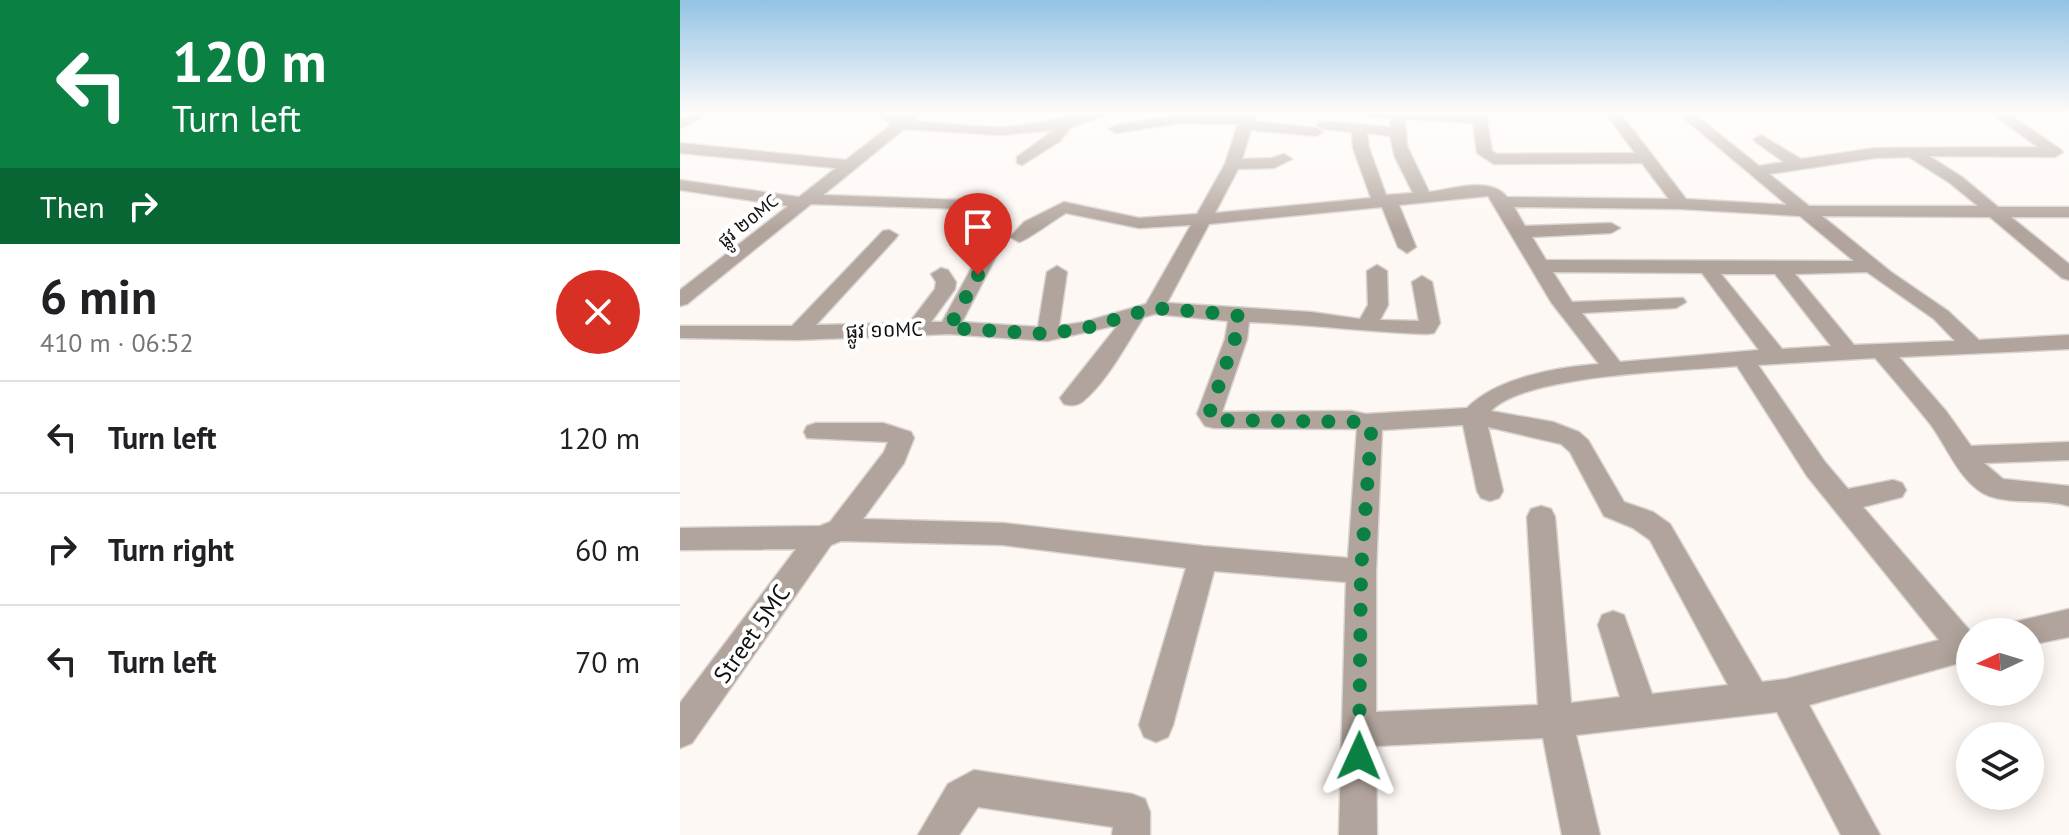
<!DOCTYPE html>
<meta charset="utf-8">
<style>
body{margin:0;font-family:"PT Sans","Noto Sans Khmer",sans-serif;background:#f6f6f6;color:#202124;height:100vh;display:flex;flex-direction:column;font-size:30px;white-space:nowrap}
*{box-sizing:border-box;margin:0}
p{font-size:26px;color:#757577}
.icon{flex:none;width:44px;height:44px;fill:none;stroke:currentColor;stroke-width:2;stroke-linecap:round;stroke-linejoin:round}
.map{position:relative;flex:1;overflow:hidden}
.panel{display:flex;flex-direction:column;background:#fff;width:680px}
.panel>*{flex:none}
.top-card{background:#0b8043;color:#fff;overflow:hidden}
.needle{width:52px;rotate:266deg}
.controls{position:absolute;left:1276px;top:618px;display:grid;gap:16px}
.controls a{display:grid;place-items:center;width:88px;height:88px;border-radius:50%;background:#fff;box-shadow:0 4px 20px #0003;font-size:40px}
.pin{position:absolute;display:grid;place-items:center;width:68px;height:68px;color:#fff;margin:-82px -34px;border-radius:50% 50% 50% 0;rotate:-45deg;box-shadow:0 0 8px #0007}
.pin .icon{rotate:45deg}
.me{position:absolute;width:88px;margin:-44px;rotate:1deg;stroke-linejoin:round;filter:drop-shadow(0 0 6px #0008)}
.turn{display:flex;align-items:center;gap:28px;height:168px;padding:0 40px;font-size:36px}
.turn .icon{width:104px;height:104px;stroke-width:2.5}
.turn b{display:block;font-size:56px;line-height:68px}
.then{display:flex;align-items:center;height:76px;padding:0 40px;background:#0003;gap:16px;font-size:30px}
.round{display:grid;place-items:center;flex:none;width:84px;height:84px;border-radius:42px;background:#f6f6f6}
.head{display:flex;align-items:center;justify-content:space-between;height:136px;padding:0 40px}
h1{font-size:48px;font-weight:700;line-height:60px}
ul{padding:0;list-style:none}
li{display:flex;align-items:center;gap:24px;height:112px;padding:0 40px;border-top:2px solid #e0e0e0}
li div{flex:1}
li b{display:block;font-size:30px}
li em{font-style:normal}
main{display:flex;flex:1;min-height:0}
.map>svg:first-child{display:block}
</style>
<main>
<section class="panel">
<div class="top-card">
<div class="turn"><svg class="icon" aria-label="left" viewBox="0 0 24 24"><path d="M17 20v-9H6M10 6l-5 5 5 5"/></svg><div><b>120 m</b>Turn left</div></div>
<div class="then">Then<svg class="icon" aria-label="right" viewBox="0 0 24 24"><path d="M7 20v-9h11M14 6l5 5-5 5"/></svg></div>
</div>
<div class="head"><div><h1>6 min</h1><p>410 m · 06:52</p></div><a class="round" style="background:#d93025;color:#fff"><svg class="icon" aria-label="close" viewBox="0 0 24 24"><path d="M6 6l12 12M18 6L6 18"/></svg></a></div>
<ul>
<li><svg class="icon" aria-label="left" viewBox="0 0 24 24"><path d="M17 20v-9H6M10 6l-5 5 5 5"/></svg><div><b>Turn left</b></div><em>120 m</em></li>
<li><svg class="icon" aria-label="right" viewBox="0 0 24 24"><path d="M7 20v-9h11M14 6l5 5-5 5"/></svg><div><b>Turn right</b></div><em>60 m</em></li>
<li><svg class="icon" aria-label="left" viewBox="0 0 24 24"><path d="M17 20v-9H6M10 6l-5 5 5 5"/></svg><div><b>Turn left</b></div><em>70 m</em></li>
</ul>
</section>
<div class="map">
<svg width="1389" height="835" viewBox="0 0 1389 835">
<rect width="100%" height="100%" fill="#fef8f4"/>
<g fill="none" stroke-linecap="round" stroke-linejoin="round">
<g stroke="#d8d3d0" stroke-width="3">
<path id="minor" d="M14,113h18l-32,15v-9z
M196,113h16l8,5 7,-5h15l-8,8c29,2 59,6 87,6 38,-1 74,-16 111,-14l-41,14 -11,14 -38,24 -5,-2v-6l37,-27 -53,5 -97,-6 -81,66 167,6 9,5 -3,4 -185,-6 -124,100 -7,2v-16l108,-84 -108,-16v-10l119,17 37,-29 -156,-15v-10l166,17 45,-35z
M562,113h14l-2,8 62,7 7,4 -7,4 -65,-6 -9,29 30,-1 12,-4 8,5 -18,9 -36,1 -23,44 156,-15 -18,-50 -1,-16 -29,-3 -7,-4 7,-4 67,6 1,-9 -22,-1 -7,-4h124l6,38 5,3 138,-1 -29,-40h14l66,86 101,6 -109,-92h15l66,53 25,-4 -28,-20 -2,-3 7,-4 40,24 74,-11 163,-1 -47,-34h16l53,36 3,3 -8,5 -126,-1 33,21 36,30h71v10h-58l58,47v16l-7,-2 -72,-61 -168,-1 69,56 57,39 31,29 90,-5v14l-170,8 47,54 25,35 98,-4v18l-85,3 19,16 66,7v20c-26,-8 -54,-1 -80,-10 -28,-11 -41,-48 -58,-71 -18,-23 -37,-45 -56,-67l-117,7 67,97 23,27 45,-9 9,3 4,7 -4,7 -39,10 108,125 -1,28 -161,45 71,130h-39l-64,-123 -201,23 24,100h-38l-19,-97 -167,8 1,89h-38l7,-253 -132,-11 -41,154 -5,12 -12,5 -12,-5 -5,-12 47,-157 -183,-23 -162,-4 -10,4 -139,198 -12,5v-45l116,-154 -116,1v-22l140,-2 10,-4 54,-70 4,-10 -81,-4 -3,-6 3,-6 9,-3h67l28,9 3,6 -10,25 -41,56 140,4 200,23 145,12 9,-129 -143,-1 -9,-2 -8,-12 28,-75 3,-18 -73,-7 -11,3c-18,27 -36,64 -62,85 -6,4 -11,4 -18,2l-4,-6 58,-73 -71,16 -98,-7 -152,6 -117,-2v-12h112l91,-95 6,-1 9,5 -3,4 -79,86 93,-2 26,-34 1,-7 -5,-8 10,-6 7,2 8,12 -1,7 -24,33h11l41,-75 9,-6 9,6 -39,75 76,5 9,-55 10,-6 10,6 -8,54 25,-4 62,-18 45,-79 -52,3 -73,-15c-11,6 -38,27 -47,29l-9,-5 14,-15 40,-20 75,16 58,-4 28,-50 13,-40 -59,-1 -63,10 -7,-4 7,-4 63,-10 62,1zM725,119l68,4 4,30 17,11 148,-1 27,36 -162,-2c-17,-21 -54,-8 -78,-5l-22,-46zM687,133l23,3 5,21 18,36 -27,2 -17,-47zM1229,157l41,26 28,23h-169l-40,-32 106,-16zM808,196l63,106 48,62c-42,3 -103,14 -132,44l-101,6 -15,-3 -129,1 25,-73 2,-17c59,2 118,10 178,12l7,-1 6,-10 -8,-41 -10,-6 -10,6 7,39 -39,-1 8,-15 -1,-34 -10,-6 -10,6 1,34 -8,14 -49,-7 -144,-9 42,-79 173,-17 16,40 9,6 9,-6 -17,-42zM834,207l167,2 119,7 54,45 -308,-1 -14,-23 79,-4 9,-5 -9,-5 -86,3zM873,272l149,1 57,77 -139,12 -38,-49 94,-5 10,-6 -3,-4 -111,4zM1187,272l67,47 21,22 -101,4 -59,-71zM1041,274h54l56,72 -49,3zM1057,366l70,110 132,164 -153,39 -24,3 -92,-158 -17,-12 -29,-10 -36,-62 -9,-8 -26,-10 -62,-11c34,-37 193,-40 246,-45zM783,425l14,66 4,7 9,3 9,-3 4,-7 -15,-64 73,17 9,8 34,64 29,12 17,12 78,145 -76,9 -28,-79 -11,-4 -11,4 -4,10 22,72 -49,6 -16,-186 -4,-8 -10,-3 -10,3 -4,8 11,188 -162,7v-141l6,-141z
M1389,609v28l-39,8v-13h-21l5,-10z
M294,770l158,24 13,5 5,13v23h-38l1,-8 -135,-20 -19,28h-41l30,-51z"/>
</g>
<use href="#minor" fill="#b1a49c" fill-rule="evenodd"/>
</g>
<linearGradient id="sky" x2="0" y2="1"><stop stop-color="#93c3e5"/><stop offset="0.49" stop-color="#fffcfa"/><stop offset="1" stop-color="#fffcfa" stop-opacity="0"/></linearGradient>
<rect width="1389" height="230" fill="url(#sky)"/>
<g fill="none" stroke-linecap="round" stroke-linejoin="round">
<path stroke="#0b8043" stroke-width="14" stroke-dasharray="0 25.2" d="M298,275l-29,53 98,6 39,-6 68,-20 73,6 12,2v11l-30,87 5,6 152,2 5,11 -10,138 -2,185"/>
</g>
<g text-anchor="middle" stroke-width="8" stroke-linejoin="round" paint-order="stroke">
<g font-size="18" fill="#131110" stroke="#fff">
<text transform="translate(68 221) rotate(-39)" y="6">ផ្លូវ ២០MC</text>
</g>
<g font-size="20" fill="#131110" stroke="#fff">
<text transform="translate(204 330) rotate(-2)" y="7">ផ្លូវ ១០MC</text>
</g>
<g font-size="24" fill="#131110" stroke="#fff">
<text transform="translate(72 634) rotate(-55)" y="8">Street 5MC</text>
</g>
</g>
</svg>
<div class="controls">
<a><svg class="needle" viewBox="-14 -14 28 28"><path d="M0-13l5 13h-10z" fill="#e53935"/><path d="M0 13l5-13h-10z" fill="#757577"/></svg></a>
<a><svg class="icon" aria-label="layers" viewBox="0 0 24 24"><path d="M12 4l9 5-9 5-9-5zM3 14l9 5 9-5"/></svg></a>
</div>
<div class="pin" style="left:298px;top:275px;background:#d93025"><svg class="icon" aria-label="arrive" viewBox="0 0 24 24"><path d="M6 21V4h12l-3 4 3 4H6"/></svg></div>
<svg class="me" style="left:679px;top:756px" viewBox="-20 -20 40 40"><path d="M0-17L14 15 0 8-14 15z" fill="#0b8043" stroke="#fff" stroke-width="4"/></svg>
</div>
</main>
